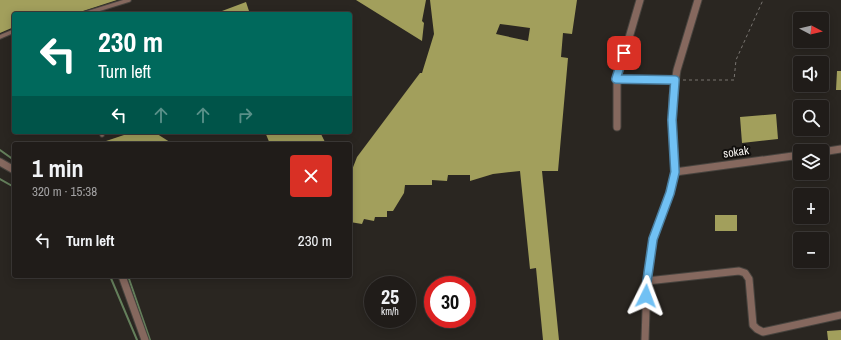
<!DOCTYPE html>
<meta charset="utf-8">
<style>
body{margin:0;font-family:"Archivo Narrow",sans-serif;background:#2d2926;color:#f1f3f6;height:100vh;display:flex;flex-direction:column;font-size:15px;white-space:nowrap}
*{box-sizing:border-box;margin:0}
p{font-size:13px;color:#a2a1a2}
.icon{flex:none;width:22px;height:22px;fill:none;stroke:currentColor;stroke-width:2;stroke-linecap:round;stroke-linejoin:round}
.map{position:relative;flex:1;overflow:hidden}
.panel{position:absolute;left:12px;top:142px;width:340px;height:136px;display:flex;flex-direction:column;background:#201c19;border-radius:4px;box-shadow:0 2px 10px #0003,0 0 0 1px #3d3a38}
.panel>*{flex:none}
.hud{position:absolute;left:12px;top:12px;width:340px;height:122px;border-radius:4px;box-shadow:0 2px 10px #0003,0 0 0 1px #3d3a38;background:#00695c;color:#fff;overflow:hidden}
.needle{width:26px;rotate:97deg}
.controls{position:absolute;left:793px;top:12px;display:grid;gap:8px}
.controls a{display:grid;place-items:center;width:36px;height:36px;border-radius:4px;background:#201c19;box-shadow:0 2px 10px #0003,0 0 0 1px #3d3a38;font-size:20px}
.speed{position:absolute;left:364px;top:276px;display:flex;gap:8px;font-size:20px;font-weight:700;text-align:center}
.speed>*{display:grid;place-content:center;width:52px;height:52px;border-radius:50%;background:#201c19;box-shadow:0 2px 10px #0003,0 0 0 1px #3d3a38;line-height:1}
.speed small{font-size:10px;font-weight:400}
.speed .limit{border:6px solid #d22;background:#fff;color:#111}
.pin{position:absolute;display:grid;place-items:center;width:34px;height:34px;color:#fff;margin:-17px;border-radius:8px;box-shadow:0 2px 6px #0006}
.me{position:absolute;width:44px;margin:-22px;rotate:3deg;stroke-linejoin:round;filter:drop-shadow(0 0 3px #0008)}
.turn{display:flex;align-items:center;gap:14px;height:84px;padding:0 20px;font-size:18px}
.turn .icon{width:52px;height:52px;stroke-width:2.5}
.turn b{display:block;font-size:28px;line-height:34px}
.lanes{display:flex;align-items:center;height:38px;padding:0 20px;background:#0003;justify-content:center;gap:20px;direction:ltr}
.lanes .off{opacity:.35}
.round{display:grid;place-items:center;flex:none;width:42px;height:42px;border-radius:4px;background:#2d2926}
.head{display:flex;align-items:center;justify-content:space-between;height:68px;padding:0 20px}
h1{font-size:24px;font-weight:700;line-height:30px}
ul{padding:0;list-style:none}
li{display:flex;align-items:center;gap:12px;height:60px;padding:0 20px}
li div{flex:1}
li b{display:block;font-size:15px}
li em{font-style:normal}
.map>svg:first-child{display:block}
</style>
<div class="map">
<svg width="841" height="340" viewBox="0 0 841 340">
<rect width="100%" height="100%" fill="#2a2621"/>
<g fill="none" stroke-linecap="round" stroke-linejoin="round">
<path stroke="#647f5b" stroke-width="2" d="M0,150l14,10
M0,179l14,8
M110,276l27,64
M128,276l22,64"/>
</g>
<path fill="#a29f5c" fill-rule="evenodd" d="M0,0h117l-34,11 -19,3h-50v13l-14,6z
M356,0h70l-4,21 2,2 -2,18z
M430,0h147l-5,34 -9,-1 -2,24 7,1 -10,113h-16l17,169h-16l-7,-72 -6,1 -10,-98 -27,3 -23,7v-6h-22l-1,6 -15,-1v5h-27l-1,8 -11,18h-6v6h-12l-1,4 -10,-2 -2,5 -12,-2v-47l7,-18 63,-84h2l12,-39zM500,24l30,4 -2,13 -32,-7z
M246,2l4,12h-36z
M837,71h4v19h-5z
M776,114l2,25 -36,4 -2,-26z
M133,132h21l19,12h-76z
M265,132h55l5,10 -3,2h-52z
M715,215h22v16h-22z
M841,330v10h-13l-1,-9z"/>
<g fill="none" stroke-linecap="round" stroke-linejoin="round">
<g stroke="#47433e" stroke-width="5.5">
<path id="service" d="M84,14l45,-14
M0,37l14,-6
M101,132l1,3"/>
</g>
<g stroke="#47433e" stroke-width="9">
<path id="minor" d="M617,79l58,1
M617,127v-48l23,-79
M822,152l19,-3
M0,162l14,8
M675,172l125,-17
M122,276l23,64
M647,281l92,-10 6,2 4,6 4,46 4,4 6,3 78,-17
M645,340l2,-59 6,-42 17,-46 5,-21 -3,-52 1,-25 4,-25 21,-70"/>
</g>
<path stroke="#787470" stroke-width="1" stroke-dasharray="3 3" stroke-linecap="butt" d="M683,80h51l2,-20 27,-60"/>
<use href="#service" stroke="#85685e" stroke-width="3.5"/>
<use href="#minor" stroke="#85685e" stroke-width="7"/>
</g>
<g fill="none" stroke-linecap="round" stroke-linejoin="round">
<g stroke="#497d9f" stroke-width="10">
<path id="route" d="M624,53l-8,26 59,1 -3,40 3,52 -5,21 -17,46 -6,42 -1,15"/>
</g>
<use href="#route" stroke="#71c1f4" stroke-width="7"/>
</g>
<g text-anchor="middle" stroke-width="4" stroke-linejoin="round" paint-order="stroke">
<g font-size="12" fill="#f6f3f0" stroke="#110f0d">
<text transform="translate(736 152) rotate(-8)" y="4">sokak</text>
</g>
</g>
</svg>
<div class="controls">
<a><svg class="needle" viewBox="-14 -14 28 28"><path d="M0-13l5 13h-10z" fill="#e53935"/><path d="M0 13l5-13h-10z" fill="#a2a1a2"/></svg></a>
<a><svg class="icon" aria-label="sound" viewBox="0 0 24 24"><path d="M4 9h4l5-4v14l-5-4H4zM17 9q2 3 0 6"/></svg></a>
<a><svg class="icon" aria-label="search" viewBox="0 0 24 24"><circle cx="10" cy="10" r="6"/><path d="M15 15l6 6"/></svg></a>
<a><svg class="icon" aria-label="layers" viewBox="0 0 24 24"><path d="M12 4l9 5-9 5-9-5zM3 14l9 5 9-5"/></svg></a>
<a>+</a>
<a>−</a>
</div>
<div class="speed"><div>25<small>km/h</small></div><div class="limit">30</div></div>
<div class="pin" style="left:624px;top:53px;background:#d93025"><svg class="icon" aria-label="arrive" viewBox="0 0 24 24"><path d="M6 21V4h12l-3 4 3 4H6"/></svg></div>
<svg class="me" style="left:646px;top:296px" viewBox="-20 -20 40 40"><path d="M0-17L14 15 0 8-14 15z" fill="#71c1f4" stroke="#fff" stroke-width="4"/></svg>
<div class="hud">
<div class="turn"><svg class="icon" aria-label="left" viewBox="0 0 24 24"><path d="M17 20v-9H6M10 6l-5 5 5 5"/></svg><div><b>230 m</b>Turn left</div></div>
<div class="lanes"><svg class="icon" aria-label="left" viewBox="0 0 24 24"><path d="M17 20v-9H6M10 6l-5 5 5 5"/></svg><svg class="icon off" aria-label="ahead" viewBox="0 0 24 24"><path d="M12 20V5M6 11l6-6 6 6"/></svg><svg class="icon off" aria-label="ahead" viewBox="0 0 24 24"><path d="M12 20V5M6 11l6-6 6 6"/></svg><svg class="icon off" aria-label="right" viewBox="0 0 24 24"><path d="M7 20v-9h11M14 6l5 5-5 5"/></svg></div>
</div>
<section class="panel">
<div class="head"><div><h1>1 min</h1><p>320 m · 15:38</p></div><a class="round" style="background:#d93025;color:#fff"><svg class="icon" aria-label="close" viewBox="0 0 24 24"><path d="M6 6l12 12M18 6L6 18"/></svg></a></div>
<ul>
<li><svg class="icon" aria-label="left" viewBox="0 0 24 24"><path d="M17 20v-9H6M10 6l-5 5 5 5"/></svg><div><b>Turn left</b></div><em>230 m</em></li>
</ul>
</section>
</div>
